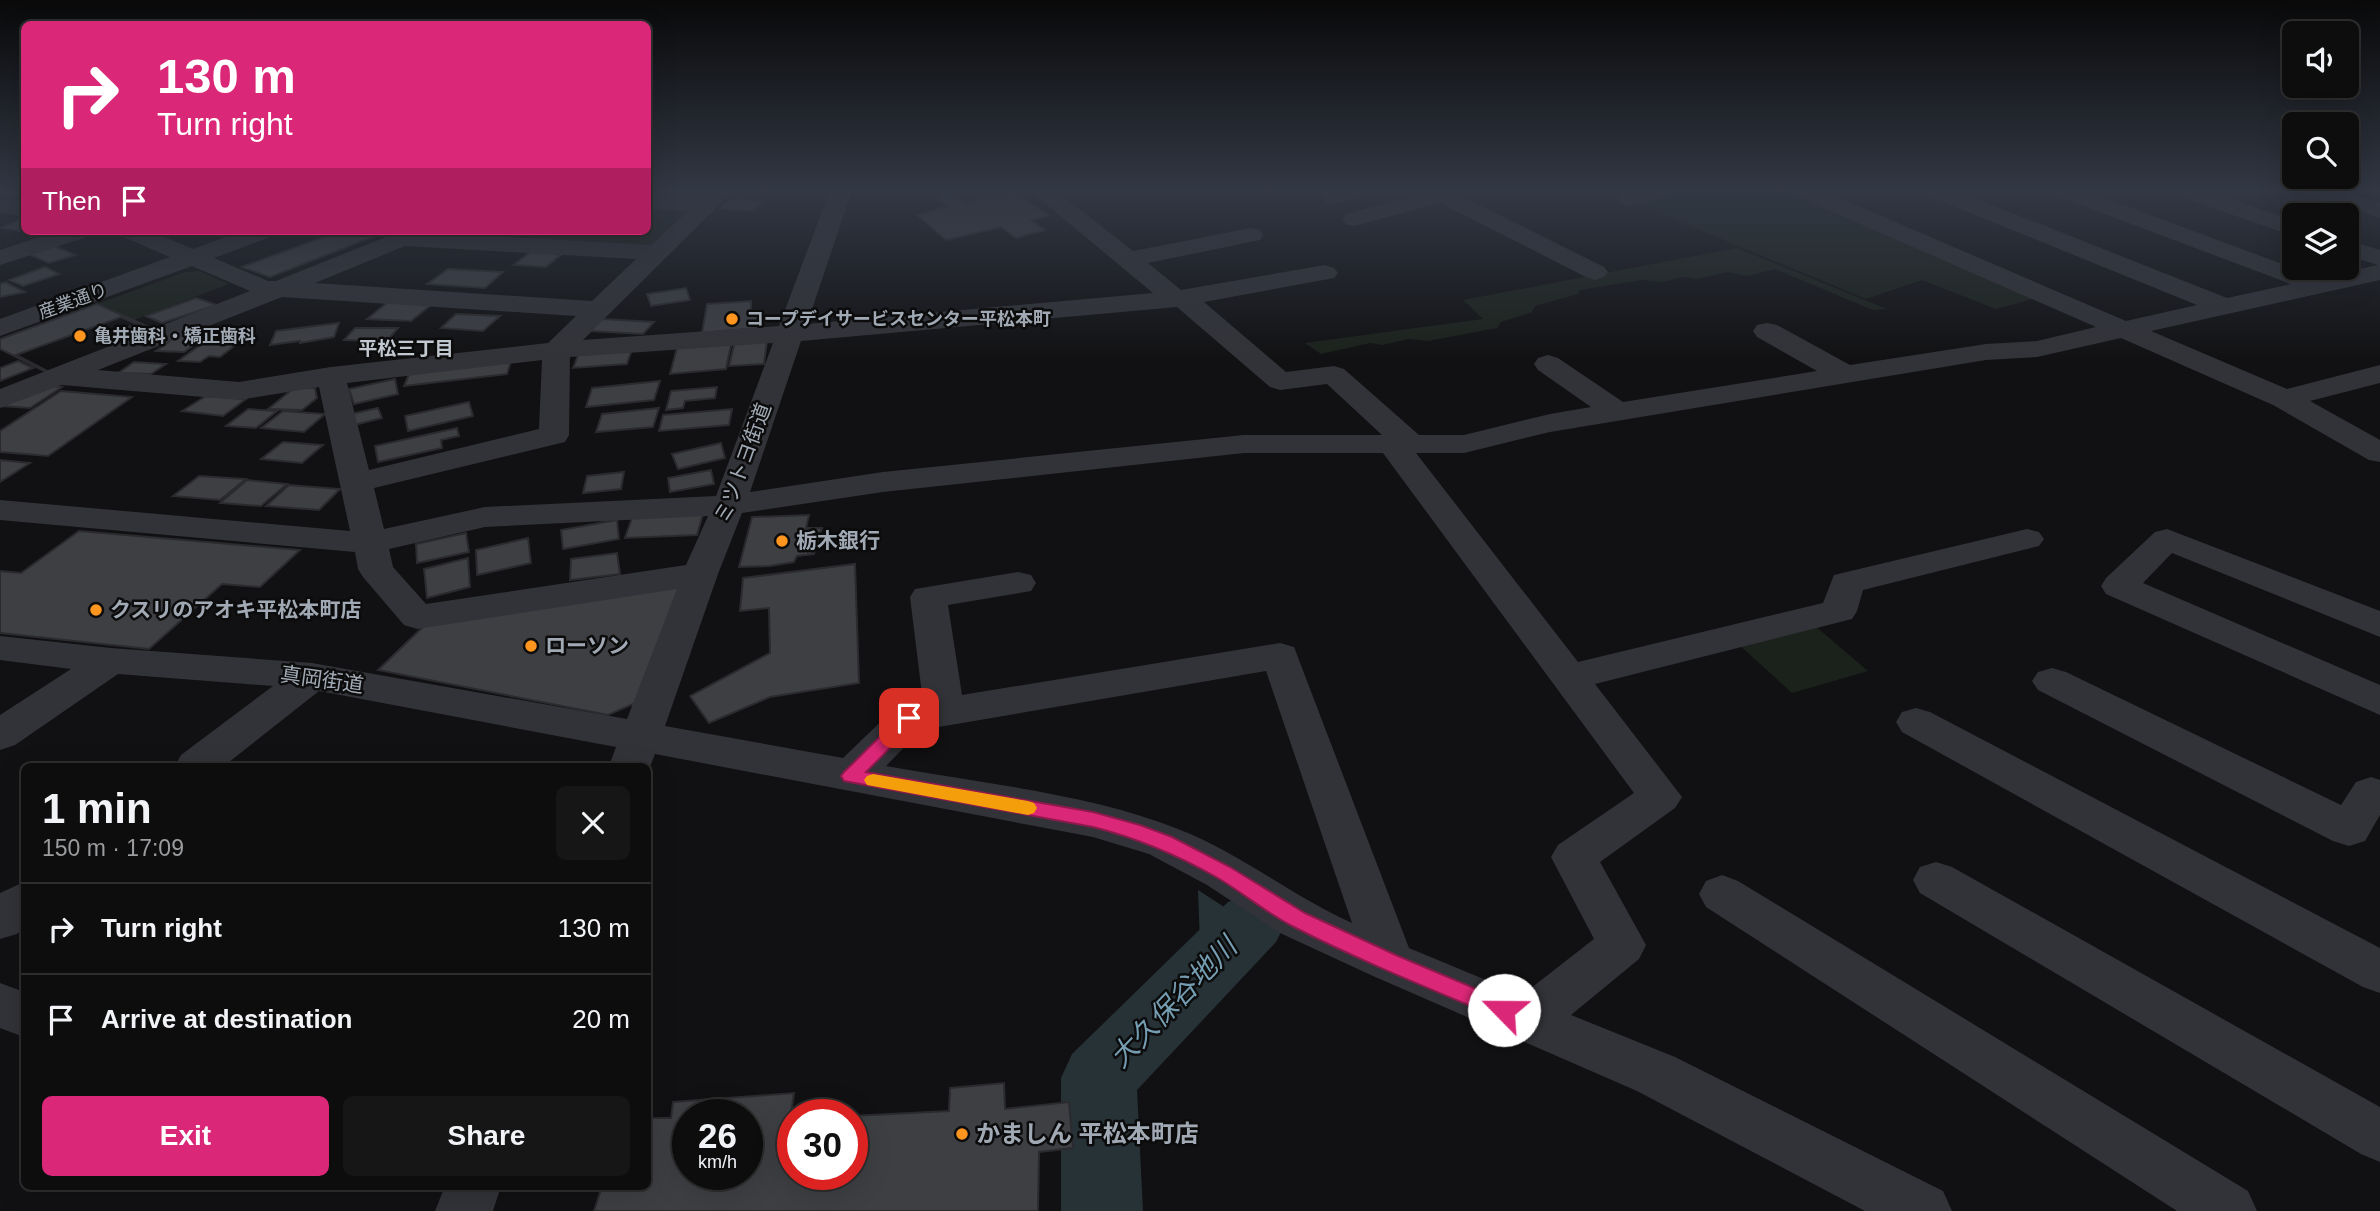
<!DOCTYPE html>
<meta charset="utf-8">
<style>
body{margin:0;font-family:Arial,"Noto Sans JP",sans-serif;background:#161617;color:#f1f3f6;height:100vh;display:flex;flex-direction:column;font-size:26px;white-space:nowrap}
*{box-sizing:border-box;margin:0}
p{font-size:23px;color:#9a9c9e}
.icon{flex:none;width:38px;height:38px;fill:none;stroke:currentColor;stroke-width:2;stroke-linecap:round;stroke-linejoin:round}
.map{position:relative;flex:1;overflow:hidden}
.side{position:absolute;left:21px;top:763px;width:630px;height:427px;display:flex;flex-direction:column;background:#0d0d0e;border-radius:10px;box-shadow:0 7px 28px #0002,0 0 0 2px #2d2d2e}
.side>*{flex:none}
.banner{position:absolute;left:21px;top:21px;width:630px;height:214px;border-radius:10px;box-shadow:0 7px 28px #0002,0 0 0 2px #2d2d2e;background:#db2777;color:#fff;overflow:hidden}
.tools{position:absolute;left:2282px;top:21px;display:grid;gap:14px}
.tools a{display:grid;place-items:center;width:77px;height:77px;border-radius:10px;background:#0d0d0e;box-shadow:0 7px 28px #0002,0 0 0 2px #2d2d2e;font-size:35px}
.speed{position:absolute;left:672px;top:1099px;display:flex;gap:14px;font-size:35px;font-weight:700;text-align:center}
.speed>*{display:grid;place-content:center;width:91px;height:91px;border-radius:50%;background:#0d0d0e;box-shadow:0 7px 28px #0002,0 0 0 2px #2d2d2e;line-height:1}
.speed small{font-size:18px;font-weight:400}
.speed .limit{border:10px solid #d22;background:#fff;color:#111}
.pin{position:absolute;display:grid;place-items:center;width:60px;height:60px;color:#fff;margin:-30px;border-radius:14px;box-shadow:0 4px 10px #0006}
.me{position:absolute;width:77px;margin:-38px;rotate:293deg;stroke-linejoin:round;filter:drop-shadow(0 0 5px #0008)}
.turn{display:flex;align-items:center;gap:24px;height:147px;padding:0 21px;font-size:32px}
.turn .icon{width:91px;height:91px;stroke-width:2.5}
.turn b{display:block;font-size:49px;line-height:60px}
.then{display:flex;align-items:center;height:66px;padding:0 21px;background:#0003;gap:14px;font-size:26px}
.round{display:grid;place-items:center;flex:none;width:74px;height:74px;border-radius:10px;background:#161617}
.headline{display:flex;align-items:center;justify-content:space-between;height:119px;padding:0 21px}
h1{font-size:42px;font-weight:700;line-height:52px}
.primary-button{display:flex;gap:14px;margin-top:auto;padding:14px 21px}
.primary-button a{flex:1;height:80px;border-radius:10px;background:#db2777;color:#fff;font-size:28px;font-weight:700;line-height:80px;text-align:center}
.primary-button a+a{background:#161617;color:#f1f3f6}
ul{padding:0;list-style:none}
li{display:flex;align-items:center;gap:21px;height:91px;padding:0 21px;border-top:2px solid #2d2d2e}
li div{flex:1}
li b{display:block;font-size:26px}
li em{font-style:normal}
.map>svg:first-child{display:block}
</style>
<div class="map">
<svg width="2380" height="1211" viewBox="0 0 2380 1211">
<rect width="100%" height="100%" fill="#111113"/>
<path fill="#1b221b" d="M1692,190h103l246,107 -45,12 -74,-29 -56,19 -229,-95z
M648,204l42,2 1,6 -37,34 -124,-4 14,-11h104z
M1737,248l150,61 -14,1 -98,-41 -28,7 -19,-4 -31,7 -14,-2 -22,5 -19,-2 -62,10 -2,4 -43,12 -3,6 -31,10 -4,6 -69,13 -20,-2 -26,6 -12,-2 -49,11 -16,-11 178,-24 -20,-19z
M199,271l30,13 -95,36 -37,-16 88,-32z
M1814,625l54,46 -76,22 -54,-49z"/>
<path fill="#273237" d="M1198,890l49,32 -46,48z"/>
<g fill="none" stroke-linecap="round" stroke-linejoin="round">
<path fill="#273237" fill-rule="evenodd" d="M1252,894l24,8 10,20 -10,20 -139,148 6,121h-82v-133l11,-24 156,-152z"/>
</g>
<path fill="#3d3f43" stroke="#2b2b2f" stroke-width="2" fill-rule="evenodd" d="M0,190h24v2l-14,6 -10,-1z
M946,192l7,1 13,9 50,-9 33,23 -18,4 14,10 -29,8 -15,-11 -55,13 -29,-25 32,-9 -11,-8 2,-4z
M729,199l33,2 -9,10 -33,-2z
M24,218v13h5l-3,1 -25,-4z
M340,231h48l-118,46 -28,-10z
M55,246l20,9 -26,8 -20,-9z
M530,252l32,2 -16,13 -32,-2z
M45,267l14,7 -36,12 -14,-6z
M448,269l55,3 -18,16 -58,-4z
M5,282l20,10 -25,5v-13z
M686,288l4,12 -39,6 -4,-12z
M196,298l21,7 -55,18 -16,-7z
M751,301v9h10l-2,18 -57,5 5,-29z
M388,302l43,3 -20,16 -44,-2z
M97,304l63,28 -110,42 -50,-25v-10z
M456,314l44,2 -17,15 -42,-3z
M121,317l16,7 -30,11 19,9 -75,29 -35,-18z
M602,319l52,3 -11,12 -54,-3z
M339,323l-5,14 -34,6v-2l-30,4 6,-14z
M355,328h43l-11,13 -43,-1z
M178,335l27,2 -21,15 -28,-1z
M732,340l-6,29 -56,5 8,-30z
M206,341l32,2 -18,14 -11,-1 -9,6 -22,-1z
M735,341h32l-3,23 -35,2z
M632,349l-5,15 -54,4 6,-15z
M18,361l15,7 -33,13v-13z
M511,361l-4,13 -103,12 6,-14z
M134,362l32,2 -15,10 -33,-1z
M395,379l3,15 -44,10 -5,-15z
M660,381l-6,19 -68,7 6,-19z
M48,386l14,1 -32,21 -30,-2z
M717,387l-2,11 -30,3 -2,7 -17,2 5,-19z
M294,388h21l2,10 -15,12 -34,-1z
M61,391l71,6 -84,59 -48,-4v-21z
M206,396l40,3 -23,17 -41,-5z
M469,402l4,14 -65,15 -3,-15z
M378,408l4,10 -28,7 -3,-11z
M659,408l-6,19 -57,5 6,-18z
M248,409l29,2 -21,17 -30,-2z
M732,409l-3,16 -70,6 4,-16z
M283,411l42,3 -21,18 -43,-4z
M457,428l2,8 -18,4 1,8 -64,14 -3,-16z
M283,442l40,3 -21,18 -41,-4z
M721,443l4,15 -47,11 -6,-15z
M0,460l30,3 -30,19z
M711,470l3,14 -44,8 -2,-14z
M624,472l-3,17 -38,4 4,-17z
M199,476l47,3 -26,21 -47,-4z
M247,480l40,4 -26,22 -41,-3z
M289,485l51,4 -21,21 -53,-4z
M703,514l-6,21 -72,3 7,-20z
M809,515l-3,13h16l-8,26 -17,2 -3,6 -24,4 -31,1 13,-50z
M617,520l2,19 -56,10 -2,-19z
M79,531l221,19 -40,37 -38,-3 -73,65 -149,-16v-62l21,2z
M466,533l3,19 -52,11 -1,-19z
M528,538l3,25 -54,12 -1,-25z
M617,553l3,21 -50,6 1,-21z
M468,558l2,29 -43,11 -3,-29z
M855,564l4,119 -89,14 -61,26 -19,-27 80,-43 -1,-45 -29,3 3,-33z
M680,584l-40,117 -32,14 -230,-45 50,-48z
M1004,1083l1,26 64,-7 4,46 -34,4 -1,59h-444l8,-25h46v-68h23l2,-16 121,-9 -4,27h3v54h59v-58l97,-5 1,-23zM688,1115h59v59h-59z"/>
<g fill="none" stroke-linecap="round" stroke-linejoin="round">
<path fill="#323338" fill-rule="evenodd" d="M710,190h24l-151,150 196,-14 51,-136h22l-45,134 346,-31 -124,-103h26l78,61 118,-23 9,2 3,5 -3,5 -112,23 33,27 144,-25 9,3 4,5 -4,5 -130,24 82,70 48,-6 10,3 75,66h45l86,-21 41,-7 -53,-37 -4,-6 4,-6 10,-3 10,3 65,44 194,-31 -60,-34 -4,-6 4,-6 10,-2 10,2 73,40 136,-21 51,-3 59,-14 -302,-132 -3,-5h30l305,131 71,-16 -271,-110 -3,-5h31l273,108 64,-14 -237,-89 -3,-5h32l237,88 58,-13 -31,-10v-15l33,10v30l-229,51 136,58 93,-24v18l-70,18 70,39v22l-11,-2 -96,-55 -152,-67 -84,19 -51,3 -436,72 -86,21h-48l162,209 245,-59 11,-28 193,-46 12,3 5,7 -5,7 -176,44 -6,21 -5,8 -257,65 87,113 -7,11 -75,54 46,83 -7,14 -68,56 104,42 268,134 9,20h-87l-228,-120 -264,-115 -93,-43 -73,-48 -58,-31 -56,-17 -438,-83 -7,18v-6h-39l7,-19 -297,-56 -95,75h-49l6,-11 92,-69 -155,-12 -103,71 -15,5v-35l71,-46 -71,-9v-24l111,12 201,15 315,56 50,-130 -260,40 -13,-4 -41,-48 -5,-8 -3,-17 -355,-32v-20l350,31 -31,-144 -80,13 -177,-15 -62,23v-19l250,-98 -58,-25 -192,70v-17l170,-62 -49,-21 -4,-5h33l43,18 49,-18h35l-4,5 -59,22 54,23h8l125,-50 250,14 37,-34 -40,-2v-14l54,3zM405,246l231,13 -44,42 -277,-18zM282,297l294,19 -28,27 -217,24 -92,15 -141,-12zM1177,307l93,80 10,3 47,-6 55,51h-138l-361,37 -133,20 51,-151zM773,343l-57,153 -231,11 -101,22 -10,-41 191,-46 4,-7 1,-78zM542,360l-3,69 -170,41 -22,-87zM1244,453h139l251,340 -76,52 -7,12 43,82 -72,56 -113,-47 -115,-301 -14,-4 -318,52 -14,-90 83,-14 5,-8 -5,-8 -13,-3 -103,17 -5,8 13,105 -28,6 -52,50 -178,-32 53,-152 24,-61 141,-21zM708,516l-22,49 -260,39 -33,-37 -4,-18 96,-22zM1266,671l86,252c-60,-27 -112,-70 -174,-94 -87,-35 -198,-46 -292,-63l35,-36z
M1334,190h40l-3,5 -37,9 -8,-2 -3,-5 3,-5z
M1420,190h29l155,77 4,5 -4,5 -9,3 -9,-3 -146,-74 -86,23 -8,-2 -4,-5 4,-5 77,-20z
M1637,190h42l-3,5 -48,11 -8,-2 -3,-5 3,-5z
M2172,190h33l89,31v15l-119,-41z
M2305,190h34l41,13v15l-72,-23z
M0,199l24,3v14l-24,-3z
M58,231h36l-4,5 -90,29v-15z
M2167,529l213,82v26l-208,-84 -29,30 237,102v30l-274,-121 -5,-8 5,-8 49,-46z
M2052,668l14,4 275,133 15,-23 15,-5 9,3v35l-15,26 -16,5 -16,-5 -295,-151 -6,-9 6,-9z
M1916,708l14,4 450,236v45l-17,-6 -461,-255 -6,-10 6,-10z
M1936,862l16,5 428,240v55l-19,-8 -441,-261 -7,-13 7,-13z
M1722,875l16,6 510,310 9,20h-80l-471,-304 -7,-13 7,-13z
M24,882v45l-7,7 -17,5v-46z
M0,983l24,9v45l-24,-9z
M445,1186h56l-8,25h-58z"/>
</g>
<linearGradient id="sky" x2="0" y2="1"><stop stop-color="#09090a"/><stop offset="0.53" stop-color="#323844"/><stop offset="1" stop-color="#323844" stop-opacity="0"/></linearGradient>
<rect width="2380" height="360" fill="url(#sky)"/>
<path fill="#db2777" stroke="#8e194d" stroke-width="2" d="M909,712l7,2 2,4 -2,4 -50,50 227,40 47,13 32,12 58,30 75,46 93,43 114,48 3,6 -3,7 -8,3 -7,-3c-69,-29 -139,-57 -205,-91 -27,-14 -50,-34 -76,-49 -39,-22 -79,-39 -123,-50l-249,-46 -3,-5 3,-4 59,-58z"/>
<path fill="#f59e0b" d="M873,774l155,27 6,2 3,5 -3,5 -6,2 -161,-30 -3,-5 3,-4z"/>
<g fill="#fd951f" stroke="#0c0c0d" stroke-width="2.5">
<circle cx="732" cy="319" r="7"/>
<circle cx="80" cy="336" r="7"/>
<circle cx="782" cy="541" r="7"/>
<circle cx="96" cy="610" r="7"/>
<circle cx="531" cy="646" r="7"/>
<circle cx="962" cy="1134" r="7"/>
</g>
<g text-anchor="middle" stroke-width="5" stroke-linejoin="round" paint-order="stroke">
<g font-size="18" fill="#a1aab4" stroke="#0c0c0d">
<text transform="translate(73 301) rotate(-20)" y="6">産業通り</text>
</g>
<g font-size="18" font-weight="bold" fill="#a1aab4" stroke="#0c0c0d" text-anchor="start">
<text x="746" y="325">コープデイサービスセンター平松本町</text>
<text x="94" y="342">亀井歯科・矯正歯科</text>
</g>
<g font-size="19" font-weight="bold" fill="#c2c8d0" stroke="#0c0c0d">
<text x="406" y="355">平松三丁目</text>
</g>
<g font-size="21" fill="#a1aab4" stroke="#0c0c0d">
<text transform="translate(743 463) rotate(-70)" y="7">ミツトヨ街道</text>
<text transform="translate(322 680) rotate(8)" y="7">真岡街道</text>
</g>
<g font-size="21" font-weight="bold" fill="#a1aab4" stroke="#0c0c0d" text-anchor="start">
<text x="796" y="548">栃木銀行</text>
<text x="110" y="617">クスリのアオキ平松本町店</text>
<text x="545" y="653">ローソン</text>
</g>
<g font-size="24" font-weight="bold" fill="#a1aab4" stroke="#0c0c0d" text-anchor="start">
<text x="976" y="1142">かましん 平松本町店</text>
</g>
<g font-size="28" font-style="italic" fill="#759eb2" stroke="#0c0c0d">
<text transform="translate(1173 1002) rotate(-46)" y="10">大久保谷地川</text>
</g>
</g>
</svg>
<div class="tools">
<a><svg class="icon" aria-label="sound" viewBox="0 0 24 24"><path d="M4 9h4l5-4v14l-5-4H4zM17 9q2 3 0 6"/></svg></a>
<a><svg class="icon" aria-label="search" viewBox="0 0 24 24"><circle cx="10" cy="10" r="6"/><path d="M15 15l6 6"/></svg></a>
<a><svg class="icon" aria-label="layers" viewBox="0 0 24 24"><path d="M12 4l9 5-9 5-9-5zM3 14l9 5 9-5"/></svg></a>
</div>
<div class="speed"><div>26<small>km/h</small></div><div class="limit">30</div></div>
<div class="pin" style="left:909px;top:718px;background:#d93025"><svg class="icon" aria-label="arrive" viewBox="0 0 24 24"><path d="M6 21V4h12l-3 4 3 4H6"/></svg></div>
<svg class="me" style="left:1504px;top:1010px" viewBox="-20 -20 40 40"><circle r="19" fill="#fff"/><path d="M0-13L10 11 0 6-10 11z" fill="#db2777"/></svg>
<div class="banner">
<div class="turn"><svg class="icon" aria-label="right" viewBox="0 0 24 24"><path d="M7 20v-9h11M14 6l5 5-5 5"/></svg><div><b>130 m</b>Turn right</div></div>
<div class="then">Then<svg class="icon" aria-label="arrive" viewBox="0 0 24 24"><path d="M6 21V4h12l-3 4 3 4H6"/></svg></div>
</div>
<section class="side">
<div class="headline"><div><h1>1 min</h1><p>150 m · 17:09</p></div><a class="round"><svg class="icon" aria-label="close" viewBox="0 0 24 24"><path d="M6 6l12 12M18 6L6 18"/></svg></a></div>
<ul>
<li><svg class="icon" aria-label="right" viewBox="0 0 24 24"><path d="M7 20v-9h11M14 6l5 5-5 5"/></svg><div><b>Turn right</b></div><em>130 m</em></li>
<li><svg class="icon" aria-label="arrive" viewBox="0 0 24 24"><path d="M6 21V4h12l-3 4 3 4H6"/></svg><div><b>Arrive at destination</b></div><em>20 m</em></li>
</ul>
<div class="primary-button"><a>Exit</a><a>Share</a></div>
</section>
</div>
